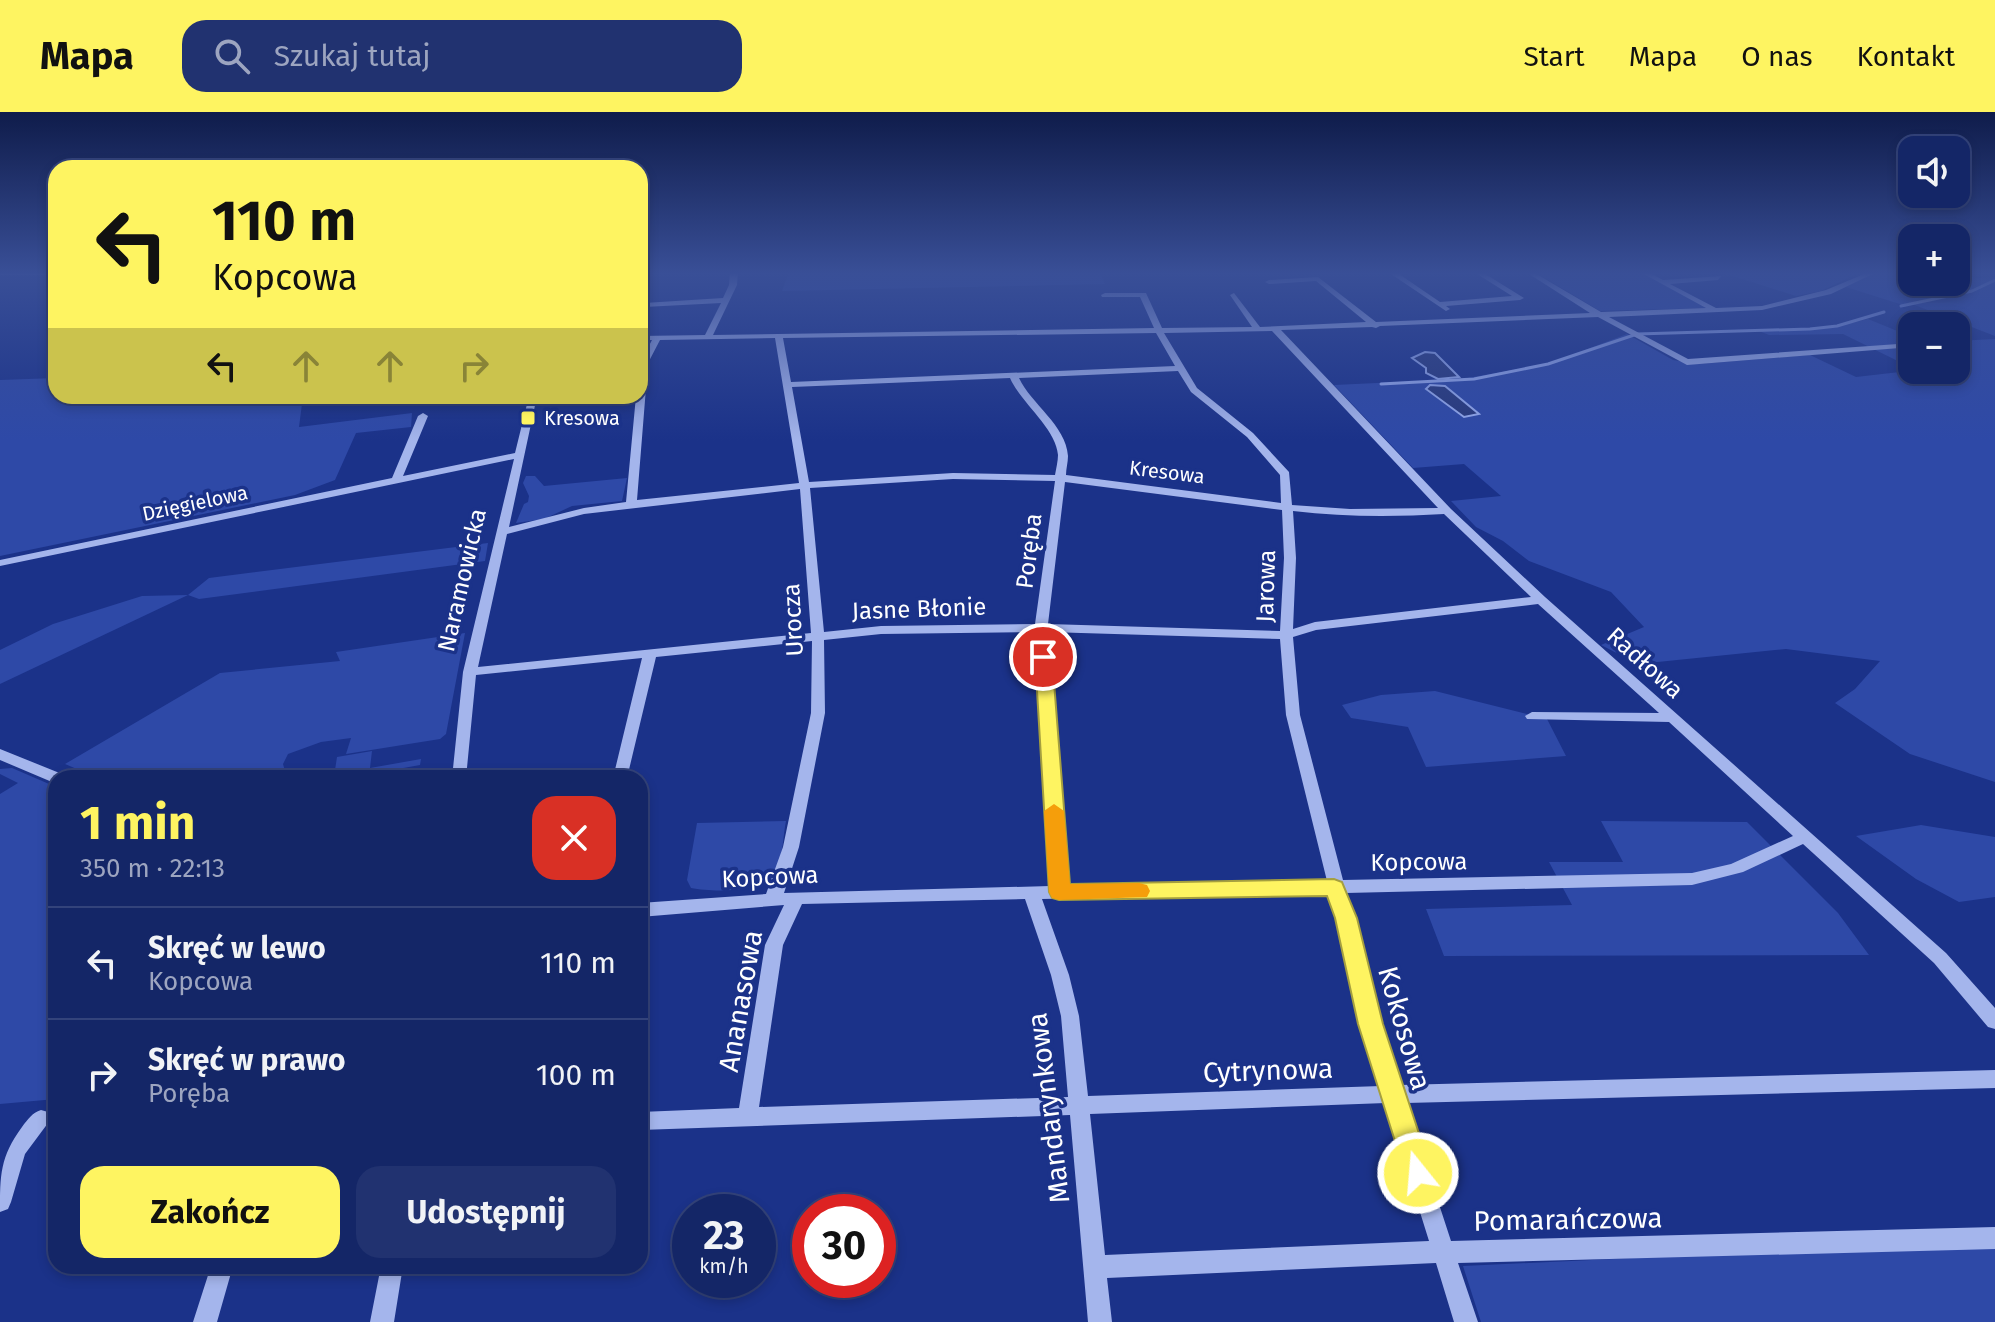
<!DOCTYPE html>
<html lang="pl">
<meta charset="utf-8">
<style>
body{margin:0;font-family:"Fira Sans",sans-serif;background:#213270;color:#f1f3f6;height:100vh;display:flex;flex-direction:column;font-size:30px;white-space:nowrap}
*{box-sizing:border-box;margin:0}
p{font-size:26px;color:#9da5c0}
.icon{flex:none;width:44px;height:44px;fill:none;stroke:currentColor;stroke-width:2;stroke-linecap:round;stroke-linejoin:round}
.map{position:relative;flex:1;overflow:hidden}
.side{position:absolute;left:48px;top:658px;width:600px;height:504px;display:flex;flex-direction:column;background:#142667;border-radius:24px;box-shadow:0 4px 12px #0003,0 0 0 2px #33437b}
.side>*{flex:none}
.hud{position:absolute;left:48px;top:48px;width:600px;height:244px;border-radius:24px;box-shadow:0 4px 12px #0003,0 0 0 2px #33437b;background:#fef461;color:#111;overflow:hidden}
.tools{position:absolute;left:1898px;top:24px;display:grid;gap:16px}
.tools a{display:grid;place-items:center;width:72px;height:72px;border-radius:16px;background:#142667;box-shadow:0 4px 12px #0003,0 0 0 2px #33437b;font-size:40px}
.speed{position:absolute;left:672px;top:1082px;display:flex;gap:16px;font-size:40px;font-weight:700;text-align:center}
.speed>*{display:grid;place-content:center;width:104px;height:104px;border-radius:50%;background:#142667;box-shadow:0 4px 12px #0003,0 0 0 2px #33437b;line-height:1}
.speed small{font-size:20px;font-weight:400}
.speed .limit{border:12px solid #d22;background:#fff;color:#111}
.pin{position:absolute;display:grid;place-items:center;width:68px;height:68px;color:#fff;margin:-34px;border:4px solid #fff;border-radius:50%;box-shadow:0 2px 8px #0007}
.me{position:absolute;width:88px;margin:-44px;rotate:343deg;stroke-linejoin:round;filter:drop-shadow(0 0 6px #0008)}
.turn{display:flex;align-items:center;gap:28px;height:168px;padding:0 32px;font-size:36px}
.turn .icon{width:104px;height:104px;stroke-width:2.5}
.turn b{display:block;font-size:56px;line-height:68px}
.lanes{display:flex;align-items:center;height:76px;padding:0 32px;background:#0003;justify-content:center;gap:40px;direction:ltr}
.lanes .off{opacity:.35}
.round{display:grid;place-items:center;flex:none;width:84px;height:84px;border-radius:24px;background:#213270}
.summary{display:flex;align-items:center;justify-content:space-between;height:136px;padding:0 32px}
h1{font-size:48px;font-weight:700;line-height:60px;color:#fef461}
.button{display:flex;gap:16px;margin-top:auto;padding:16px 32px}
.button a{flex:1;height:92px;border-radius:24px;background:#fef461;color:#111;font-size:32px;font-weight:700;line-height:92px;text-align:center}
.button a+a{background:#213270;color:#f1f3f6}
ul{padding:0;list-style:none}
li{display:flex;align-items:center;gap:24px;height:112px;padding:0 32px;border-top:2px solid #33437b}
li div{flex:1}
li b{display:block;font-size:30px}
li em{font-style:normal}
header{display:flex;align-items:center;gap:48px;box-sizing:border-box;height:112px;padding:0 40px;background:#fef461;color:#111}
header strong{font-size:38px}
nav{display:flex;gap:44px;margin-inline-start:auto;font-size:28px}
.search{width:560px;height:72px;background:#213270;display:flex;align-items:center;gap:20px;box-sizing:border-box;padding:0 28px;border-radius:24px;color:#9da5c0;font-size:30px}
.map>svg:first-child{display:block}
</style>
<header>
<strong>Mapa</strong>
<div class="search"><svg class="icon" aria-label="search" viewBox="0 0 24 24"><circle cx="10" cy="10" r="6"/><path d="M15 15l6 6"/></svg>Szukaj tutaj</div>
<nav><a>Start</a><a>Mapa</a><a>O nas</a><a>Kontakt</a></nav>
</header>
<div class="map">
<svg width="1995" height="1210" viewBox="0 0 1995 1210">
<rect width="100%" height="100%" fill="#1b3289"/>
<path fill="#2e49a7" d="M789,160h311l5,12 -323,7z
M1535,160h105l67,36 -107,3z
M1720,160h141l-40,19 -25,5z
M1877,160h35v10h44v-10l20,6 19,-1v59l-83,-32 -6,2 -60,-19z
M1868,207l44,18v31l-69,-34 -74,1 -10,-4 79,-5z
M1627,222l46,26 26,4 111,-9 46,22 61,-7h39v-29l39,-2v443l-85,-28 -75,-51 20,-14 25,-28 -94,-12 -148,15 -37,-19 43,-18 -33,-35 -82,-31 -26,-20 -27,-14 -25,-26 50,-5 -37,-32 -51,4 -79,-83 128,-6 86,-15z
M56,266v18h247l-4,31 113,-14 -1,14 -55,6 -21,47 -40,15 -295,61v-176z
M526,364h9l9,10 83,-8 -5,23 -50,5 -28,13 -28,4 8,-19 4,-2 1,-6 -6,-13z
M488,431l-3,18 -286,38 -11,-4 -188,89v-34l53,-26 89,-28 46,-1 21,-17z
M465,521l-19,101 -6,5 -94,15 5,-16 -30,4 -33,12 -5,10 4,14h-189l-33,-14 155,-91 120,-12 -4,-9z
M1435,579l112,28 19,37 -140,11 -18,-40 -57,-9 -9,-13 39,-10z
M372,639l-2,17 51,-9 -1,6 -72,13v-8h-13l2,-13z
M12,656l44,19v312l-56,5v-310l18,-11 -18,-9v-5z
M786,709c-3,14 -3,37 -10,50 -15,23 -62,21 -85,17l-4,-8 10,-57z
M1601,709l146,1 91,91 31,42 -425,1 -18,-47 146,-4 -23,-43h74z
M1921,713l74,12v60l-36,5 -43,-23 -60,-43z
M1995,1129v81h-514l-18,-56z"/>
<path fill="#28397b" stroke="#97acee" stroke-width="2" d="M1425,240l10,1 24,24 -21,2 -12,-6v-5l-14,-10z
M1430,273l15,1 34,28 -15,3 -38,-28z"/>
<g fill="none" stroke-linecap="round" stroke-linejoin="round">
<path stroke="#97acee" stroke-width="3" d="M1901,194l71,-15 23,-11
M1381,272l93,-5 74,-15 89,-30 173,-5 27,-3 47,-14"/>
<path fill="#a4b5ec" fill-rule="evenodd" d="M0,160h56v3h-56z
M730,160h8l-1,13 -24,50 441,-7 -14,-31h-38l-1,-2 4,-2h41l16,35 90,-1 -22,-32 4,-2 26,34 106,-5 -50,-41 -47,3 -4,-2 4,-2 49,-3 58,45 214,-9 -64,-41h7l68,40 105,-4 -66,-36h8l15,8 58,-4 -3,4 -48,4 46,24 46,-2 64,-16 43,-18h8l-46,22 -69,16 -153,7 79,42 224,-16v4l-225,18 -89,-48 -218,9 -4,2 -4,-1 -91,3 170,179 94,88 401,356 49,55v21l-7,-2 -54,-64 -131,-119 -60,28 -51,13 -346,8 34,131 20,61 595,-15v18l-589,15 45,138 544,-14v22l-537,14 20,59h-24l-18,-59 -329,15 5,44h-24l-18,-207 -430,15v-18l99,-4 26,-163 19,-40 -144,12v-14l126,-9 17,-47 28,-134 1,-72 -156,16 -29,121h-14l29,-120 -166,17 -10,103h-14l11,-106 51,-213 -514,107v-6l392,-82 26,-62 5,-3 5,3 -25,60 112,-23 14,-57h8l-28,131 75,-19 42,-6 10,-106h4v-33l12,-23h-12v-4l65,-1 16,-32 -77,4 -4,-2 4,-2 79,-5 6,-13zM1272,219l166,177 -88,1 -58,-4 -3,-33 -36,-39 -56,-45 -33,-55zM1156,221l19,33 -384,16 -8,-44zM775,226l24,145 -162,17 11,-137 12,-23zM1178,259l13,21 56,45 33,38 1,28 -215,-28c0,-6 2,-13 2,-19 -2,-31 -37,-52 -49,-78zM1010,266c11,25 46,50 48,77 0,6 -2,14 -3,20l-102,-2 -144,9 -17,-95zM953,367l102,2 -20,143 -154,2 -57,6 -14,-144zM1065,370l217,28 2,48 -4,73 -232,-7zM800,377l11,144 -333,34 29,-133 77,-20zM1293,399c50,6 101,6 151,3l87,83 -216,25 -22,7 3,-71zM1538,492l121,109 -127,-1 -7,4 2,3 142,3 124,114 -62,28 -39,9 -349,7 -43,-165 -7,-78 23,-7zM1035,520l15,254 -266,7 15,-46 26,-134 -1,-73 57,-6zM1048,520l232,7 6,76 41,166 -260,5zM1330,781l32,131 19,62 -293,10 -9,-80 -10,-41 -27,-76zM1025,787l26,76 10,41 7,81 -309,10 24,-162 19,-41zM1386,991l43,138 -324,14 -15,-141z
M1388,160h8l44,30 72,-6 -38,-24h8l42,26 -4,2 -74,6 4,3 -4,2z
M0,637l62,25 2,4h-8v5l-4,-1 -52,-22z
M41,998l7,2 3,7 -26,35 -14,48 -3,7 -8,3c0,-37 0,-55 22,-85 6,-8 10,-14 19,-17z
M211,1154h22l-16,56h-24z
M381,1154h22l-9,56h-24z"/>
</g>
<linearGradient id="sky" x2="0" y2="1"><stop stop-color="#0f1c4b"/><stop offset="0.49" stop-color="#394f97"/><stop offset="1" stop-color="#394f97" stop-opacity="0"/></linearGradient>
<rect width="1995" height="329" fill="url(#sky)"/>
<path fill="#fef461" stroke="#a59f3f" stroke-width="2" d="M1043,540l9,5 18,227 264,-5 8,3 15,36 26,106 49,149 -4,9 -10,4 -9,-4 -4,-9 -47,-149 -23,-106 -8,-22 -268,4 -7,-2 -3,-6 -14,-235z"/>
<path fill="#f59e0b" d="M1054,692l10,7 6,73 69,-1 8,2 3,6 -3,6 -88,3 -7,-2 -3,-6 -5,-81z"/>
<rect fill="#fef461" stroke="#1b3289" stroke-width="3" x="520" y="298" width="16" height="16" rx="4"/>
<g text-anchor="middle" stroke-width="7" stroke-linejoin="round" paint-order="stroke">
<g font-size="20" fill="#fff" stroke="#1b3289" text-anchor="start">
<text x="544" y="313">Kresowa</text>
</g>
<g font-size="20" fill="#fff" stroke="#1b3289">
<text transform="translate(1167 360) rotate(7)" y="7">Kresowa</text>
<text transform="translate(195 391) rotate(-12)" y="7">Dzięgielowa</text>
</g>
<g font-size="24" fill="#fff" stroke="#1b3289">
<text transform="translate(1029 439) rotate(-83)" y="8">Poręba</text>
<text transform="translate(462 468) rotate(-77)" y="8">Naramowicka</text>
<text transform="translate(1266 474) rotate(-88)" y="8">Jarowa</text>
<text transform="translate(919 497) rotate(-2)" y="8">Jasne Błonie</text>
<text transform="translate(793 508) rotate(-93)" y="8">Urocza</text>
<text transform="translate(1645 551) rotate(42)" y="8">Radłowa</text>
<text transform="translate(1419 750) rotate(-1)" y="8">Kopcowa</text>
<text transform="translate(770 765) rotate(-3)" y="8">Kopcowa</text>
</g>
<g font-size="28" fill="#fff" stroke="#1b3289">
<text transform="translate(740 889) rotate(-80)" y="10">Ananasowa</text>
<text transform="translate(1405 916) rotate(74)" y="10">Kokosowa</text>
<text transform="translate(1268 958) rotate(-2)" y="10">Cytrynowa</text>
<text transform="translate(1048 996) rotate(-97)" y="10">Mandarynkowa</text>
<text transform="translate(1568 1107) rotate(-1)" y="10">Pomarańczowa</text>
</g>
</g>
</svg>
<div class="tools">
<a><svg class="icon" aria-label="sound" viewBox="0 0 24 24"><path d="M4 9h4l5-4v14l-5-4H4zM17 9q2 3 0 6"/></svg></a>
<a>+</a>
<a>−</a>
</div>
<div class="speed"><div>23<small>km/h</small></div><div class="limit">30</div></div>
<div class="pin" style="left:1043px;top:545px;background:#d93025"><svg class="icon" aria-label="arrive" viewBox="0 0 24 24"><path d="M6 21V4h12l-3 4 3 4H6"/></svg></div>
<svg class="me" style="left:1418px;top:1061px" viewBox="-20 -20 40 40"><circle r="17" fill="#fef461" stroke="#fff" stroke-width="3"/><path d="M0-11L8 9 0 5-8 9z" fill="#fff"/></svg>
<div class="hud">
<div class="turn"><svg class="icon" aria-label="left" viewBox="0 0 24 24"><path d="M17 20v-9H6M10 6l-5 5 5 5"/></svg><div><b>110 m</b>Kopcowa</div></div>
<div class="lanes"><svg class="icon" aria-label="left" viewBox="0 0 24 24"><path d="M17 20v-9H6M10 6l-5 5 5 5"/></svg><svg class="icon off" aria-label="ahead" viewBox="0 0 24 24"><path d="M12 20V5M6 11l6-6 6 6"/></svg><svg class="icon off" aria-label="ahead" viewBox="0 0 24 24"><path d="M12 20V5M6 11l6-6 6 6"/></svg><svg class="icon off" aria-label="right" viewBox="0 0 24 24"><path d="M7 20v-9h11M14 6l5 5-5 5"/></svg></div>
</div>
<section class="side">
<div class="summary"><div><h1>1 min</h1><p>350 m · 22:13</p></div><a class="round" style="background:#d93025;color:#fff"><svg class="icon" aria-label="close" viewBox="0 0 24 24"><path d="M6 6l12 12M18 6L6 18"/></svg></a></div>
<ul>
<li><svg class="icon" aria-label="left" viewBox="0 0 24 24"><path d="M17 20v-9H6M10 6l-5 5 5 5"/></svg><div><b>Skręć w lewo</b><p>Kopcowa</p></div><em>110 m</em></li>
<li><svg class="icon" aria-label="right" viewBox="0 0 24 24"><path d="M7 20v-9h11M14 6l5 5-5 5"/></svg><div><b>Skręć w prawo</b><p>Poręba</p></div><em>100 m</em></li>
</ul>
<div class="button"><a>Zakończ</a><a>Udostępnij</a></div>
</section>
</div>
